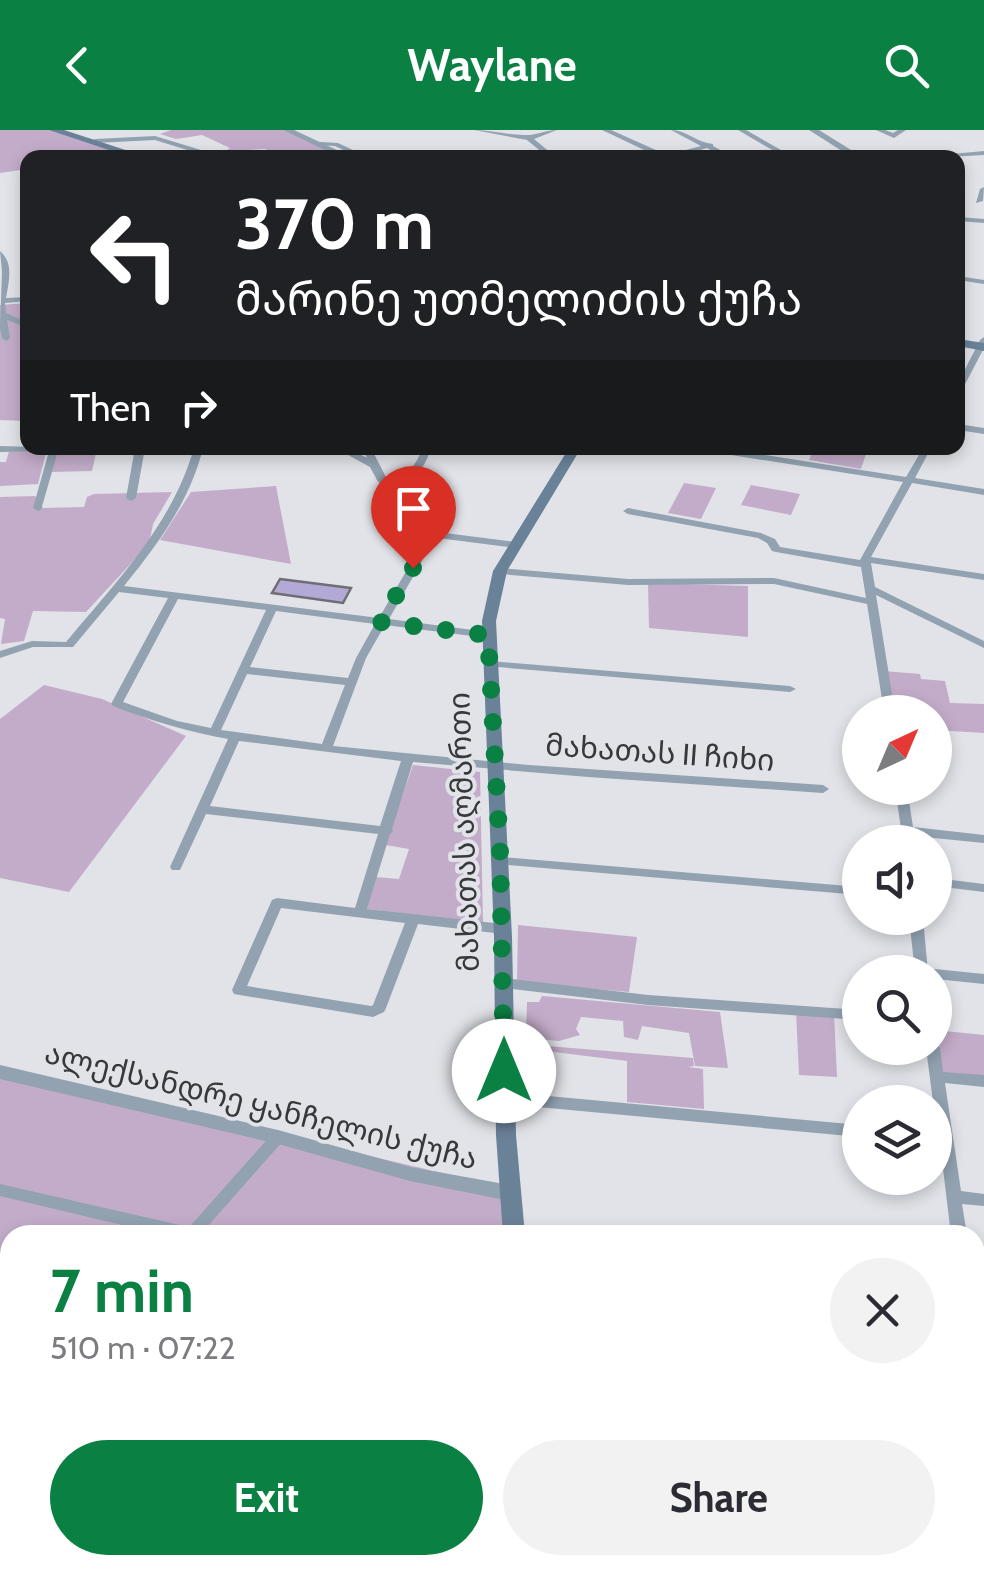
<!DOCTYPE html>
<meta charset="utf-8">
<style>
body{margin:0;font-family:Cabin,"Noto Sans Georgian",sans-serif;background:#f2f2f3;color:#2b2b33;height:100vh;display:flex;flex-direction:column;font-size:38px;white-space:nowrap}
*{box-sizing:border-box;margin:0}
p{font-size:32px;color:#7c7c81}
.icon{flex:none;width:55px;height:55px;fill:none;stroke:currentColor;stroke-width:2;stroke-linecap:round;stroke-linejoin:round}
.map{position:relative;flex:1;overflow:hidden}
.drawer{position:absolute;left:0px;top:1095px;width:985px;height:350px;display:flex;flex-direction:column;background:#fff;border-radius:30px 30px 0 0;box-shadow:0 5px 15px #0003}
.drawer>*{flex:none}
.hud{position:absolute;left:20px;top:20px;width:945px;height:305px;border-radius:20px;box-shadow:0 5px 15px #0003;background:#202124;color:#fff;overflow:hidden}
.needle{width:65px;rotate:44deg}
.tools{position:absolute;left:842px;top:565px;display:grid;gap:20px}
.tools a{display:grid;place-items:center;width:110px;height:110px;border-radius:50%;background:#fff;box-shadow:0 5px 15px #0003;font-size:50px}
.pin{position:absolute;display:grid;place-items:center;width:85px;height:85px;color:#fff;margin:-102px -42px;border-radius:50% 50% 50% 0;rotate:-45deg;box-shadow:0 0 10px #0007}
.pin .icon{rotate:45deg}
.me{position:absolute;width:110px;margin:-55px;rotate:0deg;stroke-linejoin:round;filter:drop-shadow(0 0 8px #0008)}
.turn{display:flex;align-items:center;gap:35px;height:210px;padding:0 50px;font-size:45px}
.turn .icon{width:130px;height:130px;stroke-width:2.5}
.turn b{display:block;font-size:70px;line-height:85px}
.then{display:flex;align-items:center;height:95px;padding:0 50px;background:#0003;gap:20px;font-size:38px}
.round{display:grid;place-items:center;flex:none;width:105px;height:105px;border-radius:52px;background:#f2f2f3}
.summary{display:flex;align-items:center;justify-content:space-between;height:170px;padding:0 50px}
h1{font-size:60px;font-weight:700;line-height:75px;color:#0b8043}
.cta{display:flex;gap:20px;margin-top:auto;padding:20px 50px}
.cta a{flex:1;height:115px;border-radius:60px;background:#0b8043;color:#fff;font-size:40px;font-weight:700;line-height:115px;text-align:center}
.cta a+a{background:#f2f2f3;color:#2b2b33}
header{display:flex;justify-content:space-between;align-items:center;height:130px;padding:0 50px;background:#0b8043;color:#fff;font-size:45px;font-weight:700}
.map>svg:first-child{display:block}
</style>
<header><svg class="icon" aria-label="back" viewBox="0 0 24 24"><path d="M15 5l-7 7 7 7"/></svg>Waylane<svg class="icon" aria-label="search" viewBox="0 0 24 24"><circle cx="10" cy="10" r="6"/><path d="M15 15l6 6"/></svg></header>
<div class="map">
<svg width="984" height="1445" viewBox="0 0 984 1445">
<rect width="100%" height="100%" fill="#e1e3e8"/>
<path fill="#c3acc9" d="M0,0h51l95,27 -118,1 -1,11 -27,4z
M171,0h112l63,27h-85l7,-1 -2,-7 -21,1v7l-21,-5 6,-4 -28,-13 -26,4 -16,-5z
M27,173v118l-27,-1v-115z
M814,318h54l-7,21 -52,-9z
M47,319l-9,35 -38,2v-24h6l3,-11z
M57,319h40l-5,22 -41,1z
M684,353l32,5 -15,31 -33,-6z
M751,355l49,9 -9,21 -50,-10z
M276,356l15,78 -131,-24 31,-48z
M172,362l-19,32 -4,20 -63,68 -53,-1 -9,30 -23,3 4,-25 -5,-1v-121l35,-1 8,12 41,-1 3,-10 7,-3z
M648,453l100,3v51l-99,-9z
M883,541l37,3 1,5 24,2 5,22 34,1v29l-49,-3v-18h-39z
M44,555l58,14 84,37 -117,156 -69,-14v-159z
M413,635l67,7 3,151 -116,-14 8,-32 24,2 10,-30 -24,-4z
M518,795l119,12 -8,55 -112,-10z
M542,866l178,16 8,56 -33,-2 -6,-33 -47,-7 -4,14 -14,-3 -1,-16 -42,-4 -5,12 4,6 -21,6 -33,-3 1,-36h12z
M796,881l38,2 3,64 -38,-2z
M935,900l49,5v42l-44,-4z
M547,916l146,12 1,8 -6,1 15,2 1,40 -77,-7v-41l-81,-10z
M0,940l507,118v47h-497v330h497v10h-507z
M975,1212h9v233h-448v-10h439z"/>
<path fill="#b3a9d6" stroke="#6e6d71" stroke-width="2.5" d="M280,449l71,9 -8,15 -71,-10z"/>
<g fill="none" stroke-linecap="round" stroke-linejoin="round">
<path fill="#92a2b1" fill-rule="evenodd" d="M474,0c17,0 33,5 50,5 11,1 22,-5 33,-5l-23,9 23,19h-8l-22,-18z
M602,0h9l56,25 34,-9 -30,-16c15,0 27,13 42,14v2l22,12h-10l-18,-10 -34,10h-12z
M738,0h8l49,28h-9z
M876,0h9l8,3 5,-3h8l-12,8z
M155,6l69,21 1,1h-12l-58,-18 -60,3 -3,-2 3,-2z
M321,12l17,1 32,15h-10l-25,-12 -16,-1v-2z
M984,21v4l-56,3 3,-2z
M984,57l-1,14 -7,2 4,-14z
M958,87l26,2v4l-26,-2z
M0,121c14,12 9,30 6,47l22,-1v4l-23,2 1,10 22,10v5l-21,-8 3,18 -4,3 -4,-3 -2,-10 2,-56z
M958,146l26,4v4l-26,-4z
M984,207v11l-22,42 -4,3v-10l22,-43z
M958,294l26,4v6l-26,-4z
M0,316l69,2 -11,3 -17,59 -3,1 -5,-3 16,-57 -49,1z
M135,318h10l-9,50 -5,3 -5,-3z
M194,318h9c-13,53 -45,96 -79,138l255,32 33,-57 9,-27 -44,-54 -7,-13 -31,-17 -1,-2h10l19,10 -5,-10h9l18,35c17,-8 28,-17 33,-35h8c-3,21 -18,31 -37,40l36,43 86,11 5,3 -5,3 -85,-11 -8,24 -33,58 99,13 5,3 -5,3 -103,-13 -19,33 -33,88 196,19 294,20 6,4 -6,4 -235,-16 -175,-15 -21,67 1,2 -3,3 -23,75 136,15 5,2 2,3 -2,3 -5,2 -85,-10 -32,84 -2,4 -11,5 -139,-23 -2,-4 40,-90 5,-2 78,10 23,-74 -172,-20 -26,56h-8l-2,-3 58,-128c-38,-7 -77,-18 -115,-33l-2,-2 57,-106 -49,-6 -46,55h-40l-33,11v-7l32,-10 34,1c50,-60 106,-117 128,-194zM178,469l88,11 -55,118 -34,-7 -54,-19zM276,481l99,13 -19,34 -8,20 -98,-11zM247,544l98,11 -23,59 -101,-14zM239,611l162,20 -21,65 -170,-20zM281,778l124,15 -32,82 -2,1 -124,-20z
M701,318h19l186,29 17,-29h8l-16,30 69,11v6l-72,-12 -41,74 113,17v6l-113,-17 4,24 109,54v7l-108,-53 19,117h-11l-17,-108 -93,-20 -146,1 -128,-11 -5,-3 5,-3 128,11 146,-1 92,20 -5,-31 -85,-15 -4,-1 -5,-8 -9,-5 -130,-24 -5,-3 5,-3 133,25 14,6 5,8 80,13 43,-78 -197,-31z
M490,531l300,25 6,3 -6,3 -304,-26 -1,-2 1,-2z
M895,658h12l6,39 71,8v8l-70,-7 1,6h-12z
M501,727l359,30v8l-363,-31 -2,-3z
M935,748l49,6v8l-49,-6z
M909,788h14l5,54h-13z
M935,839l49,5v10l-49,-5v-7h-6z
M504,848l144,17 212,15v10l-212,-15 -144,-17 -5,-1 -2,-4 2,-4z
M935,913l5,5 3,24 41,3v12l-39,-4 16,108 23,3v12l-22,-2 5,31h-16l-16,-133h-2l-7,-54h9z
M505,962l355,33v12l-355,-33 -5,-2 -2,-4 2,-4z
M278,1001l5,2 2,4 -2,4 -83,94h-36l-164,-39v-12l184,42 7,-1 82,-92z
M975,1198l9,1v14l-9,-1z"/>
<path fill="#92a2b1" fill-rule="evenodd" d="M283,0h11l60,28h-12z
M809,0h10l45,28h-11z
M0,935l278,65 132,37 100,18 6,3 3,5 -3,5 -6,3 -100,-20 -132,-37 -278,-65z"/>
<path fill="#6a8298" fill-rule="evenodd" d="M49,0h15l86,28h-17z
M958,209l26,4v8l-26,-5z
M569,318h12l-74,123 -11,50 16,316 4,198 9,100h-22l-7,-100 -2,-198 -12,-316 11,-50z
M513,1435h26v10h-26z"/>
</g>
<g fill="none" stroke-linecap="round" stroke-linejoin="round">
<path stroke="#0b8043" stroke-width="18" stroke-dasharray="0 32.4" d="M413,438l-33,54 108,13 12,215 4,221"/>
</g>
<g text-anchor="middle" stroke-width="8" stroke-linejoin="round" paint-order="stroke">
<g font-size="30" fill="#37383a" stroke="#e1e3e8">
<text transform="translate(660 623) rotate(4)" y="10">მახათას II ჩიხი</text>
<text transform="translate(464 702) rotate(-92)" y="10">მახათას აღმართი</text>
<text transform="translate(261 976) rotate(14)" y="10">ალექსანდრე ყანჩელის ქუჩა</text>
</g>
</g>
</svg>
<div class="tools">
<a><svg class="needle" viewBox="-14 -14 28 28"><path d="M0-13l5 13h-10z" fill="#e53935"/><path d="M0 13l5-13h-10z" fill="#7c7c81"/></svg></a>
<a><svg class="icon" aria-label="sound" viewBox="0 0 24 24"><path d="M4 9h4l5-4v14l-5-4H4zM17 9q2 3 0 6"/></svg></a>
<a><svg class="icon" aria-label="search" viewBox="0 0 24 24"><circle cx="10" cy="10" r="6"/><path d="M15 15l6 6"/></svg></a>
<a><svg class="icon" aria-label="layers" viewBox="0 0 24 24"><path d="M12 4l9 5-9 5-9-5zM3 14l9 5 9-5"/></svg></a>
</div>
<div class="pin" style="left:413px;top:438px;background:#d93025"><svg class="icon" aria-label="arrive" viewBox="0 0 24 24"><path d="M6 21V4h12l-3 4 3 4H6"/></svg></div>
<svg class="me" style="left:504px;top:941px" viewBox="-20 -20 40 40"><circle r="19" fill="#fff"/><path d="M0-13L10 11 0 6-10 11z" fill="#0b8043"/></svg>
<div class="hud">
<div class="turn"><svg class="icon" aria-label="left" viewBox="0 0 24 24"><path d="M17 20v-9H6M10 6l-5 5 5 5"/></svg><div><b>370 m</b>მარინე უთმელიძის ქუჩა</div></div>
<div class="then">Then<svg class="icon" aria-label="right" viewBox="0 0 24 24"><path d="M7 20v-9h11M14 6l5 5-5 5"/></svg></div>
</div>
<section class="drawer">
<div class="summary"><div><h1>7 min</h1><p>510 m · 07:22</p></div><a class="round"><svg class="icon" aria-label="close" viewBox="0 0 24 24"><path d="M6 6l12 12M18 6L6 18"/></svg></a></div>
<div class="cta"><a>Exit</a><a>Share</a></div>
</section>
</div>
